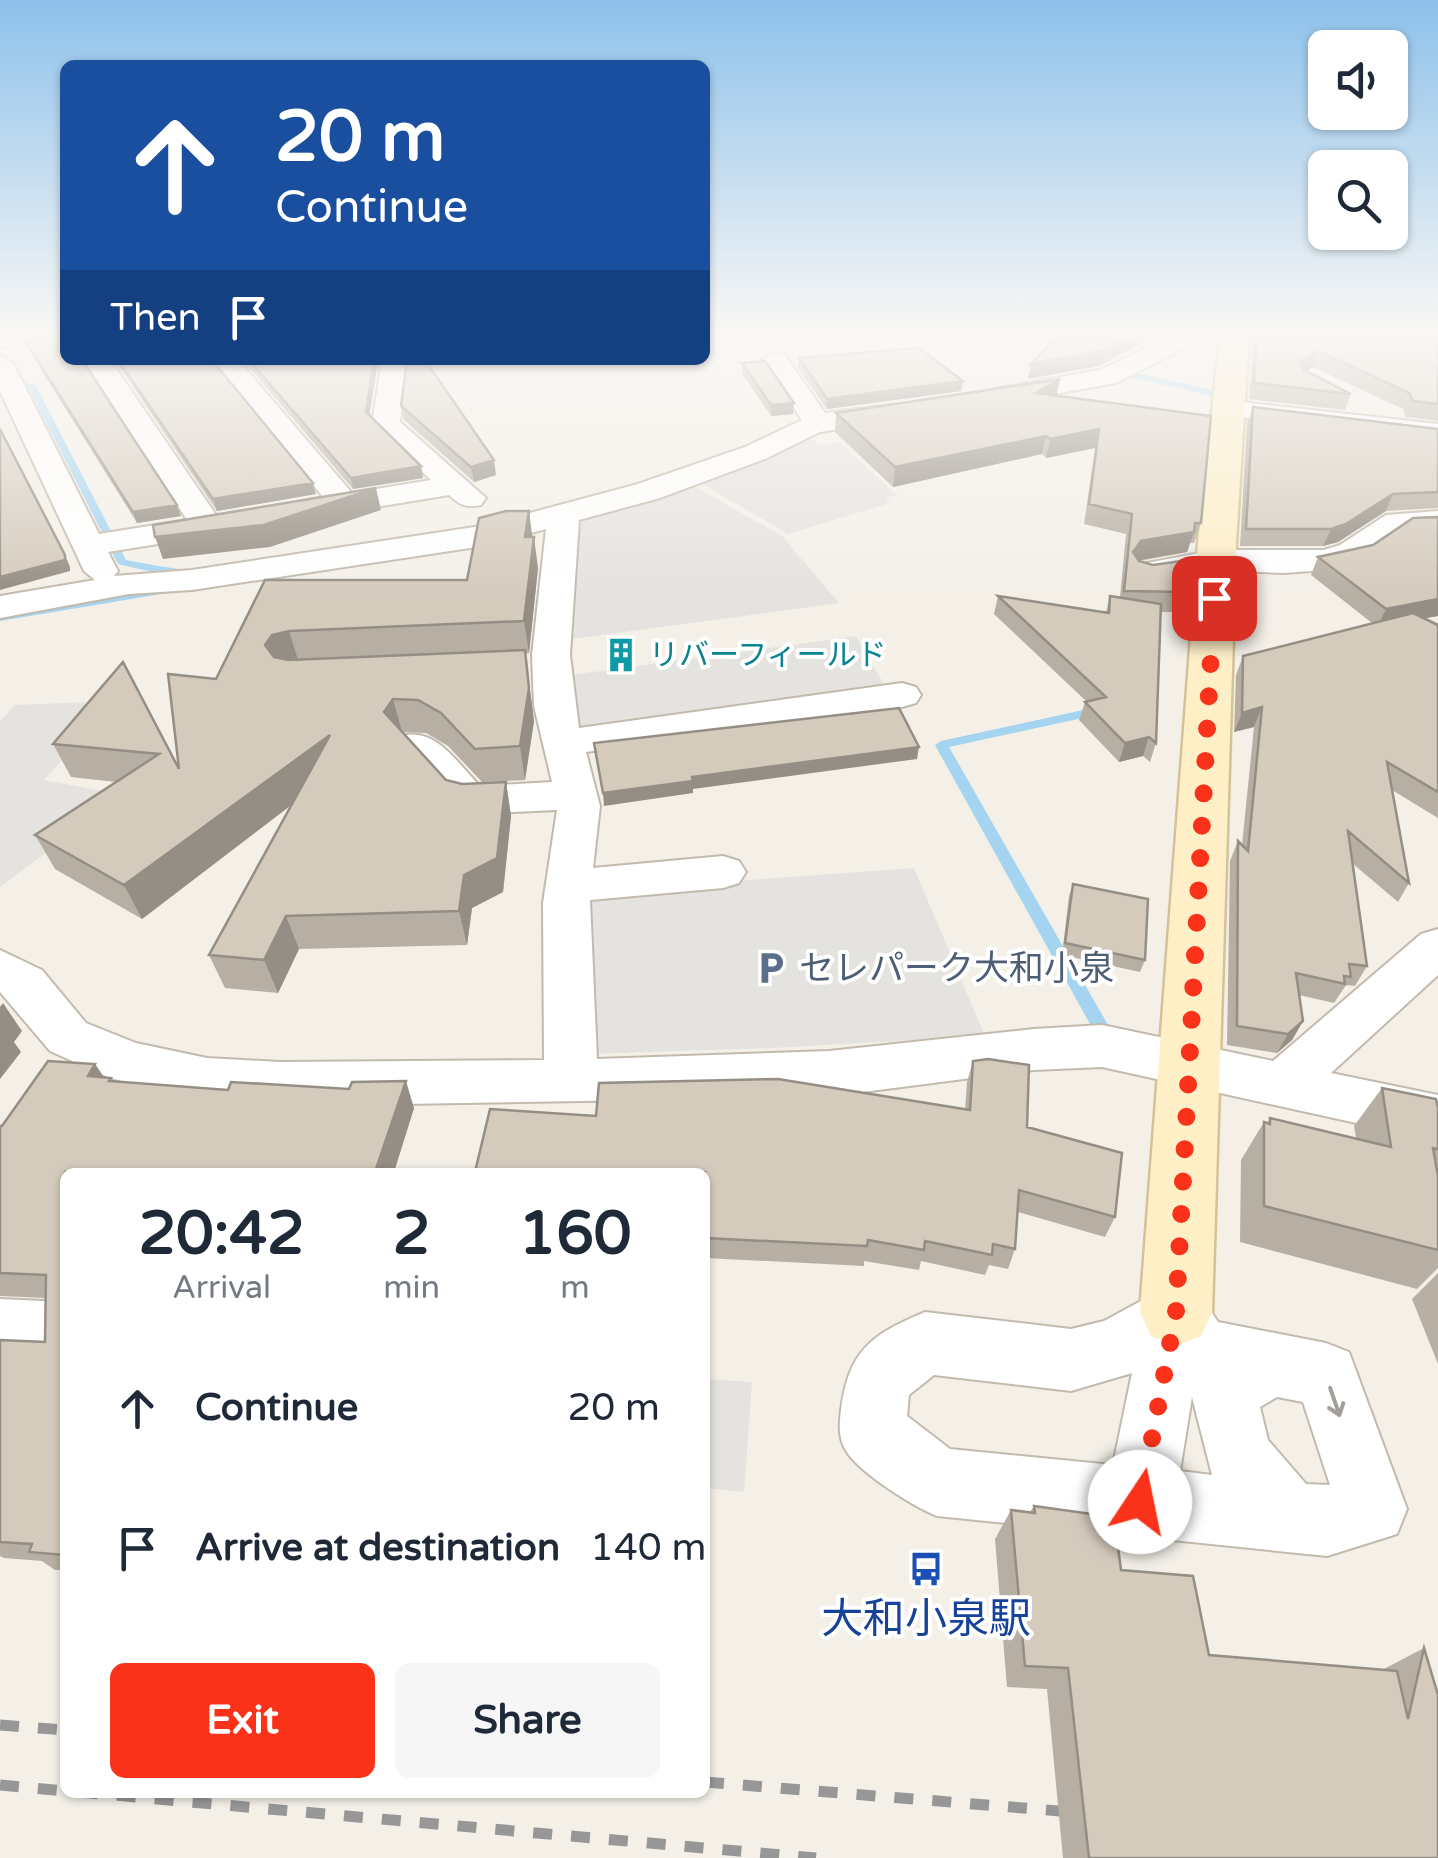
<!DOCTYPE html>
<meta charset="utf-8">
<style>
body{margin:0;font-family:"Varela Round","Noto Sans JP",sans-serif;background:#f6f6f7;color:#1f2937;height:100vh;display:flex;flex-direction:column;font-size:38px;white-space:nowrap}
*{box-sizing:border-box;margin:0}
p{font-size:32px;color:#747a83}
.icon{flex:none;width:55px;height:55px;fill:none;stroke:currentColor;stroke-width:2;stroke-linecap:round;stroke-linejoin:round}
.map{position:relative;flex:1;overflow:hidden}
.sheet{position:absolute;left:60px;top:1168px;width:650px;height:630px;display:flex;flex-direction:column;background:#fff;border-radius:15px;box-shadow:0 2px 8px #0004}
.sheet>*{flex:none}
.hud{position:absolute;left:60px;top:60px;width:650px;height:305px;border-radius:15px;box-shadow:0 2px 8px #0004;background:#1a4fa0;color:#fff;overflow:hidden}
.fabs{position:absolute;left:1308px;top:30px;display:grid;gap:20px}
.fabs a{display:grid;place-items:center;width:100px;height:100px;border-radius:15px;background:#fff;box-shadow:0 2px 8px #0004;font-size:50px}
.pin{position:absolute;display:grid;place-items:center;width:85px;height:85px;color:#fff;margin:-42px;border-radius:20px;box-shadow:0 5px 15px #0006}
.me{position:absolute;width:110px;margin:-55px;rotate:11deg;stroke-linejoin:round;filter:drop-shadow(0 0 8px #0008)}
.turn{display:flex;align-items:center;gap:35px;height:210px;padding:0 50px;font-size:45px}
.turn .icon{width:130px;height:130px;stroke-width:2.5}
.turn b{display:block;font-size:70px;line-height:85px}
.then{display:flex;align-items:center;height:95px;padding:0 50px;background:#0003;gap:20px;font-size:38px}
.eta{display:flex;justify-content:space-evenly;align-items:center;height:170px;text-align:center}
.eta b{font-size:60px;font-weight:700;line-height:70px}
.primary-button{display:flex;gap:20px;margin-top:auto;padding:20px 50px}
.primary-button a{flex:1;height:115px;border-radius:15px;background:#fa3219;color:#fff;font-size:40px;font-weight:700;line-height:115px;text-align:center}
.primary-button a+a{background:#f6f6f7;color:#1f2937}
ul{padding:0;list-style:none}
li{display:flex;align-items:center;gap:30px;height:140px;padding:0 50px}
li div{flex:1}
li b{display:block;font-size:38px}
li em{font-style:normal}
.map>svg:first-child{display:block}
</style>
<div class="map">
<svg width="1438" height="1858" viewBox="0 0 1438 1858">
<rect width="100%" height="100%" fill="#f4f0e8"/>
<path fill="#e5e3df" d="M808,435l12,11 19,-4 58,53 -12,3 5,5 -102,31 -89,-52z
M694,486l88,50 57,67 -274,37 9,-39 7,-80z
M856,636l29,50 -307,45 -14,-55z
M117,701l-73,79 80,15 -124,92v-166l15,-16z
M914,868l71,168 -212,12 -185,6 -2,-162z
M705,1379l47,3 -8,110 -39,-4z"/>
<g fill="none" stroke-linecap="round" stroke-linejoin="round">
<path fill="#a4d4f0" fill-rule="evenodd" d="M1133,372l79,18 4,3 -4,3 -82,-19v-4z
M0,383l35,1 91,176c20,4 39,7 60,10v4l-20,1 -48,-11 -89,-175h-29z
M175,586l4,1v4l-179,30v-6z
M1097,707l4,1v6l-152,33 163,285 2,5 -2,5 -6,1 -6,-1 -165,-297 6,-4z"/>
<g stroke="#c2baad" stroke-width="4">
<path id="minor" d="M0,336h65v6l-65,5z
M1174,336h33l-91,47 -122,22 -14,-8 14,-8 106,-19z
M775,352l9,2 41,59 73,-9 14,8 -14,8 -78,12 -55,27 -105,39 -81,22 -9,135 9,73 323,-45 14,4 5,8 -5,8 -14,4 -316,45 14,54 -7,62 130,-12 16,5 7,11 -7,11 -16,5 -133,12 7,159 232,-8 205,-22 68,-4 171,36 148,-127 17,-5v46l-107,98 107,22v46l-336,-74 -68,3 -171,22 -103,6 -480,8 -73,-4 -97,-24 -60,-27 -50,-59v-42l42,20 44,53 50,20 71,15 73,4 264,-2 -1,-157 14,-93 -88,4 -15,-4 -58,-65 6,-9c34,-9 55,27 78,50l72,-4 -18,-76 -2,-51 14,-126 -63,17 -291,44 -63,4 -129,24v-22l95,-16 -11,-9 -84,-180v-36l13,8 86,171 88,-14 -103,-160h26l106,155 15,2 5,7 -5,7 -11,3 -112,18 10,19 -4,5 78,-6 289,-44 157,-42 107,-37 57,-27 -40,-60z
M211,360h27l114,133 79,-13 -59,-56 10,-64h26l-8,62 86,76 -5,7c-15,3 -21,0 -32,-10l-134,22 -11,-2 -5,-7 5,-7 19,-4z
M1231,401l207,23v18l-217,-27 -4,-6z
M1438,511v20h-34l-40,28 -37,11 -44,3 -67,-3 -68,12 -12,-3 -5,-7 5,-7 80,-15h108l16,-5 46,-30z
M1176,1282l22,9 20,31 108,21 23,9 58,157 -10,25 -70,22 -390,-40c-23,-9 -73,-41 -88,-61 -11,-14 -10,-29 -8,-45 8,-59 29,-75 84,-98l146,17 33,-8zM1132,1373l-19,92 -163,-16 -43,-33 2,-21 25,-20 137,16zM1192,1397l20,78 -32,-4zM1277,1397l26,5 27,83 -24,-1 -38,-44 -8,-33z
M0,1299l65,3v60l-65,-3z"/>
</g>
<g stroke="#d4c298" stroke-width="5">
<path id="secondary" d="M1220,336h29l-13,207 -24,769 -11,24 -25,10 -25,-10 -11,-24 58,-769z"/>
</g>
<use href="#minor" fill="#fff" fill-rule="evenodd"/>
<use href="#secondary" fill="#feefc7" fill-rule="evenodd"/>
<path stroke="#979797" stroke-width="11" stroke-dasharray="19 19" stroke-linecap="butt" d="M0,1725l65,5
M705,1782l379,31
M0,1785l65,6
M79,1792l737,66"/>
</g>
<path fill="#b7afa3" d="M1253,336h185v85l-32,-4 -3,-8 -90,-42 -8,4 46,23 -6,16 -96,-11z
M26,342l151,163 4,11 -44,7 -107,-171z
M799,358l164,23 -2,10 -134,18 -29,-41z
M115,360h97l101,123 3,11 -99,17z
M243,360h135l-9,56 52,50 2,12 -70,11z
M742,363l51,51 -22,2 -29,-43z
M1056,396l145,127 -7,20h-4l-3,9 -48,9 48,31 -7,20h-19l-5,131 -6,19 -7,-6 -24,6 -40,-42 6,-18 1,-1 -92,-87 4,-18 108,16 4,-16 10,1 6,-63 -42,-10 11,-76 -49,10 -4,-4 -149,33 -58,-55 1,-19z
M401,406l95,69 -22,7 -70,-62z
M1253,407l185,22v79l-52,3 -48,31 -15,4h-83l7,-123z
M1438,517v99l-14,2 14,7v193l-46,-28 17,93 -11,19 -46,-39 15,103 -12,20 -9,-1 -12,18 -35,-8 4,26 -11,19 -15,13 -50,-8 3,-184 8,-20 4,4 12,-118 -20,5 2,-57 7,-19 129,-33 -61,-48 7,-18 55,-12z
M533,537l5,31 -9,85 -4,1 9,67 -9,59 -43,2 -34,-36 -22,-13 -24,-1 44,48 16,4 44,-2 5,34 -8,76 -31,16 -5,37 -168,4 -21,44 -53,-5 -16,-33 82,-150 -149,114 -87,-50 -20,-34 81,-53 -45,-5 -18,-33 70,-82 56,107 37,-90 49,-99h202z
M1073,884l72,76 -5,12 -78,-17 7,-59z
M973,1061l54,66 88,90 -10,20 -87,-25 -3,37 -7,20 -19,-4 -4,10 -64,-14 -2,9 -55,-9v5l-159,-8v-86l-109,-56 369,-6 2,-28z
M95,1064l9,13 7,1 2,3 301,27 -20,64h-329v398h-10l-13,-9 -38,-3 -4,-2v-216l45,2 1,-44 -46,-2v-170z
M1382,1088l56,20v160l-21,21 -177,-47 1,-82 23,-38 3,1 3,-5 86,20 -2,-12z
M1438,1273v91l-26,-65z
M1034,1506l87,64 88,85 173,15 42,-22 14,210h-375l-16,-169 -40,-2 -12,-148 16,-29 19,2z"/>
<path fill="#958e84" d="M1130,336h25l-56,30 -71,13 3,-15z
M1318,351l-5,16 -19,10 6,-15z
M374,360h4l-10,63 -2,-11z
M1060,379l-4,19 -20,-5z
M963,381l-2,10 -134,18v-10z
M794,403l-1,11 -22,2v-11z
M1099,429l-4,19 -49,10 4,-19z
M1046,436l-4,18 -149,33 2,-20z
M494,460l2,15 -22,7 -3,-15z
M421,466l2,12 -70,11 -2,-11z
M313,483l3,11 -99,17 -4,-12z
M376,488l5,22 -111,37 -107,12 -8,-22z
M1393,494l-7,17 -48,31 -15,4 8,-17z
M177,505l4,11 -44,7 -4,-11z
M529,511l4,31 -8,-5z
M1194,532l-7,20 -52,9 -2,-9 8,-11z
M534,537l4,31 -9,85 -5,-32z
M65,555l5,12v4l-70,19v-13z
M1438,599v17l-61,11 9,-18z
M289,631l10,32 -23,15 -11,-33 7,-10z
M525,650l9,71 -9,59 -5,-34z
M393,699l9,33 -18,-20z
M1262,707l-8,20 -20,5 8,-19z
M330,735l10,33 -198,151 -18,-34z
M1149,737l-6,19 -24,6 6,-19z
M919,747l-2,12 -224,30v4l-89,13 -1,-13 89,-16z
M506,782l5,34 -8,76 -31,16 -5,37 -8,-34 5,-36z
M286,916l13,33 -21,44 -14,-33z
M3,1003l19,28 -8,11 7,10 -21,27v-72z
M1303,1021l-11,19 -15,13 11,-19z
M95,1064l17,26 -24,-14z
M406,1081l8,27 -20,64h-19z"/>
<path fill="#d5cbbd" stroke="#958e84" stroke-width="2.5" d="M54,336h11v24h17l95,145 -44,7 -107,-170z
M1058,336h72l-28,15 -71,13z
M1257,336h181v68l-25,-3 -4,-8 -91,-42 -18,11 4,8 47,24 -97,-11z
M919,348l44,33 -136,18 -28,-41z
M118,360h94l101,123 -100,16z
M249,360h125l-8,52 55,54 -70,12z
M407,360l6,3 1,-3h11l69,100 -23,7 -70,-61z
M765,361l29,42 -23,2 -29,-42z
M1060,379l-24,14 175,23 -10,107h-6l-1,9 -53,9 -8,11 6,9 14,4 35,-5 -1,32 -63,-1 8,-77 -43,-10 10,-75 -49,10 -4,-3 -151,31 -59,-54z
M1253,407l185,22v63l-45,2 -47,30 -15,5h-85z
M0,429l65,126v5l-65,17z
M376,488l-112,37 -109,12 -2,-12z
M506,511h23l-4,26h9l-10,84 -235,10 -17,4 -7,10 9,12 15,3 236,-10 4,38 -9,58 -45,3 -34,-36 -23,-13 -25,-1 -9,13 62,68 16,4 44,-2 -9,76 -33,17 -5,36 -173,5 -22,44 -55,-5 121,-220 -206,150 -89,-50 124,-81 -106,-10 70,-82 56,107 -11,-95 48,5 49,-99h202l12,-62z
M1438,517v82l-52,10 -68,-52 55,-12 40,-27z
M998,596l111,17 1,-17 51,8 -5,139 -7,-6 -24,6 -40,-41 21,-5z
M1413,613l25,12v167l-51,-30 22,121 -61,-52 19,135 -18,-2 2,13 -7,-1 1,8 -49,-11 7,48 -15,13 -51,-8 1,-185 10,10 14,-144 -20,6 1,-57z
M899,708l20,39 -227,30 1,4 -90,12 -9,-50z
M1073,884l75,15 -3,61 -80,-17z
M988,1059l41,6 -2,62 95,26 -7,64 -96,-27 -4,59 -22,-5 -1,11 -67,-14 -1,9 -56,-10 -1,6 -162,-8v-66h-230l15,-63 106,7 3,-33 179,-4 192,31 3,-49z
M48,1061l47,3 -7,12 23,2 -2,3 119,9 3,-8 118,7 3,-7 54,-1 -31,91h-310v383l-36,-3 3,-8 -32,-2v-202l45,2 1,-67 -46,-2v-147h2z
M1382,1088l54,11 2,9v41l-5,-1 5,28v74l-174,-44v-84l6,2v-6l121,29z
M1034,1506l80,11 7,53 72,6 16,79 188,16 11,48 16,-71 14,47v163h-349l-21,-190 -43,-2 -14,-156 24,3z"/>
<defs><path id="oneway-shaft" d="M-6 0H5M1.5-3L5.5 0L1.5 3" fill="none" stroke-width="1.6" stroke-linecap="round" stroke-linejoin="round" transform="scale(2.5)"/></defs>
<use stroke="#a3a09a" href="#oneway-shaft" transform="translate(1335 1402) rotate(71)"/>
<linearGradient id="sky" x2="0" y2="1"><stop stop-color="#8dc1eb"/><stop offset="0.56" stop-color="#faf8f5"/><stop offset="1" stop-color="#faf8f5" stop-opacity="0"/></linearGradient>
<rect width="1438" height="596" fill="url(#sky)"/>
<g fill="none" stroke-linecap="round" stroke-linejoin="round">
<path stroke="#fa3219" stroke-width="18" stroke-dasharray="0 32.4" d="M1140,1502l36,-190 38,-714"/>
</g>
<defs>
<g id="building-bare" transform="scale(2.7)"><path d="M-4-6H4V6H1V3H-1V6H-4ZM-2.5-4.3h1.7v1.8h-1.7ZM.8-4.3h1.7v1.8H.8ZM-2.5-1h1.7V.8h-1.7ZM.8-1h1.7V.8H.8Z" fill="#0f9aa8" stroke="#fff" stroke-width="2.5" paint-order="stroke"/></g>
<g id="parking-bare" transform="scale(2.7)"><path d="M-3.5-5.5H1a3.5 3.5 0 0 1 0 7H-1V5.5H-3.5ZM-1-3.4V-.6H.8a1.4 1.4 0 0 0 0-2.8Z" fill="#5c6f8a" stroke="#fff" stroke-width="2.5" paint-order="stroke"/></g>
<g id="bus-bare" transform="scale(2.7)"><path d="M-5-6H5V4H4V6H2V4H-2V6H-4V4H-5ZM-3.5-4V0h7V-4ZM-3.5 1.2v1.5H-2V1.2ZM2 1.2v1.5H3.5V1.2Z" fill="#1a4fb4" stroke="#fff" stroke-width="2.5" paint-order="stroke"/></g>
</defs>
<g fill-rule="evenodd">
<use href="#building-bare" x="621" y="655"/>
<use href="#parking-bare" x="771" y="968"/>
<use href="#bus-bare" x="926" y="1569"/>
</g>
<g text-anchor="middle" stroke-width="8" stroke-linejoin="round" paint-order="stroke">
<g font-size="30" fill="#0d838f" stroke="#fff" text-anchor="start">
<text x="649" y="665">リバーフィールド</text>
</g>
<g font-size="35" fill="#4e5e75" stroke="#fff" text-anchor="start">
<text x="799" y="980">セレパーク大和小泉</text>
</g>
<g font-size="42" fill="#164399" stroke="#fff">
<text x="926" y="1633">大和小泉駅</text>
</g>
</g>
</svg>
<div class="fabs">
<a><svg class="icon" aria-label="sound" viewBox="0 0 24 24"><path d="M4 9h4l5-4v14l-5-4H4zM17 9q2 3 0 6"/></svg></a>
<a><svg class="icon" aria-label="search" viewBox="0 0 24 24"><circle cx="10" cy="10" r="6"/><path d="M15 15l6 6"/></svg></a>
</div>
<div class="pin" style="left:1214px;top:598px;background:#d93025"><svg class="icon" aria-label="arrive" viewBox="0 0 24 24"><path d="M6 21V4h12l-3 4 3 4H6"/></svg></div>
<svg class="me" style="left:1140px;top:1502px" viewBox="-20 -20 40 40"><circle r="19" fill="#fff"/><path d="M0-13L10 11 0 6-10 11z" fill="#fa3219"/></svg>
<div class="hud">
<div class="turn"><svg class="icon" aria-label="ahead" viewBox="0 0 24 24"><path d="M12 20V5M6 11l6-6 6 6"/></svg><div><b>20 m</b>Continue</div></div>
<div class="then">Then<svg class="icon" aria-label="arrive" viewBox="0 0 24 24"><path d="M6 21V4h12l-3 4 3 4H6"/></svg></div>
</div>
<section class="sheet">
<div class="eta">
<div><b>20:42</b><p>Arrival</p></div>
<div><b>2</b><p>min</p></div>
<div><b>160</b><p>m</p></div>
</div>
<ul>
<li><svg class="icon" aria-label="ahead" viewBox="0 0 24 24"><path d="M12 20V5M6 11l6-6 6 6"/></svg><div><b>Continue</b></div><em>20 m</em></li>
<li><svg class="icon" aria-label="arrive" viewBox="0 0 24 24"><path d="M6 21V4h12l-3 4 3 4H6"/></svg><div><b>Arrive at destination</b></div><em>140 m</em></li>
</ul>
<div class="primary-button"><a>Exit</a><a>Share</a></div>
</section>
</div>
